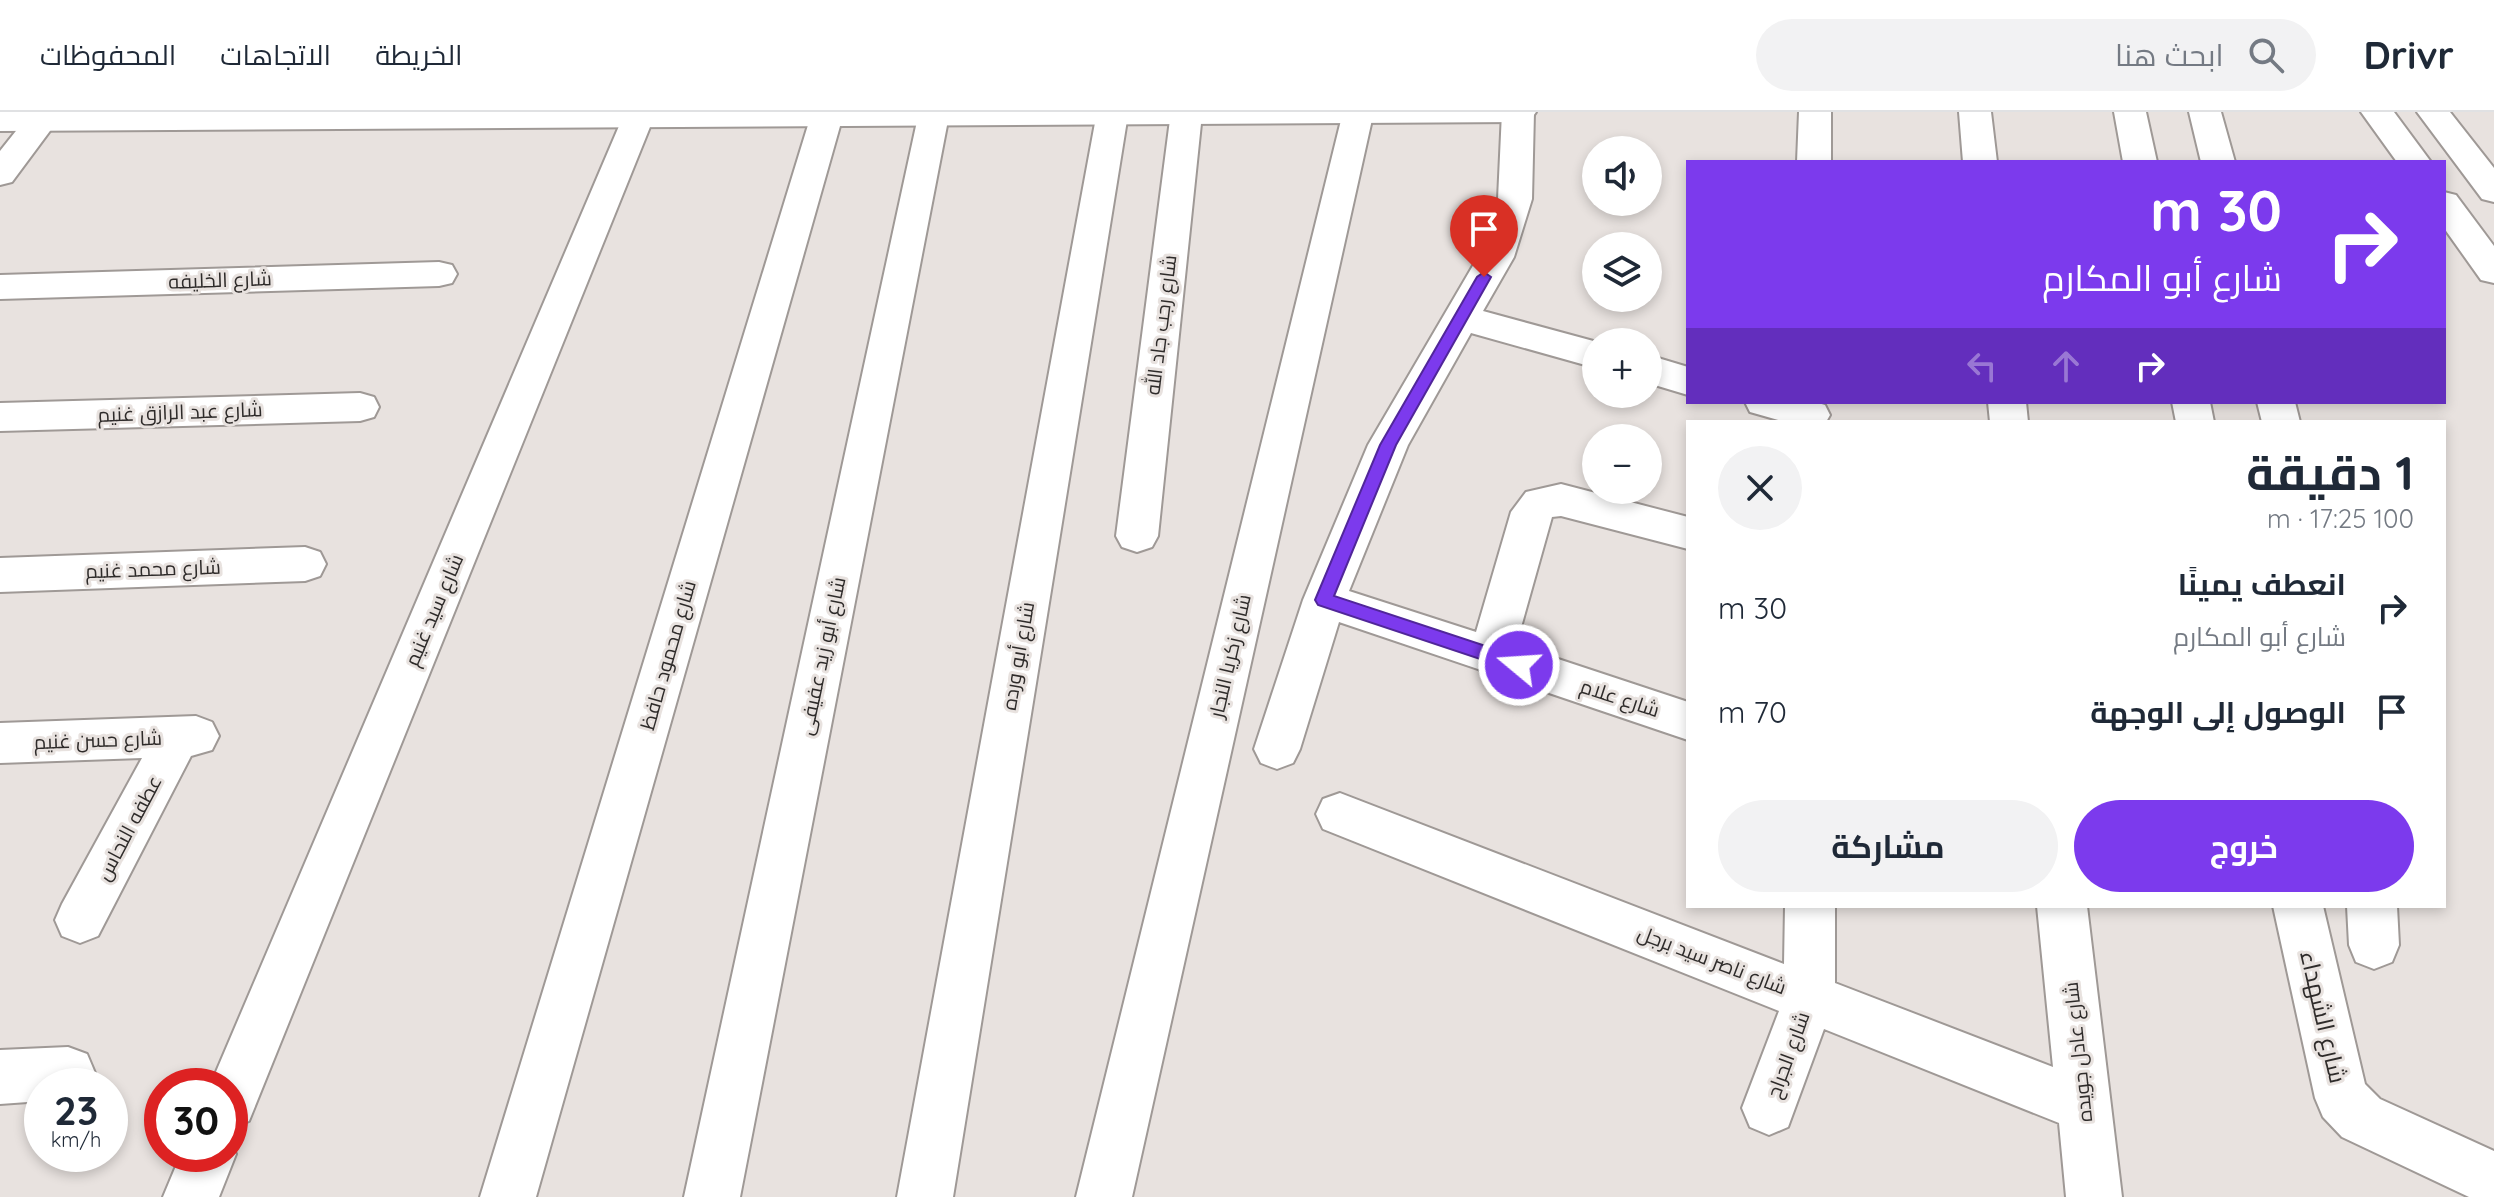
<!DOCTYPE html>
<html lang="ar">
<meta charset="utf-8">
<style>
body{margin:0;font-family:Quicksand,Cairo,sans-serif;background:#f2f2f3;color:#1f2937;direction:rtl;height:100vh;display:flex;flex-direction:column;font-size:30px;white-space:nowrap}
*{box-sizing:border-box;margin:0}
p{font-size:26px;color:#747a83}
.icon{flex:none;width:44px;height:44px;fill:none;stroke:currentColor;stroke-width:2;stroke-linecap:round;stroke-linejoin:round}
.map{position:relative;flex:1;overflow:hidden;direction:ltr}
.side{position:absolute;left:1686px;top:308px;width:760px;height:488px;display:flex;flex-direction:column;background:#fff;border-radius:0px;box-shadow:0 4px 12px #0003;direction:rtl}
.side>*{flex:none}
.top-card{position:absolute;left:1686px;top:48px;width:760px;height:244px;border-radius:0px;box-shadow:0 4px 12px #0003;direction:rtl;background:#7c3aed;color:#fff;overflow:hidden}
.controls{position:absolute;left:1582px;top:24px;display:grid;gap:16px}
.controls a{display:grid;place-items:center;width:80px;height:80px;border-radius:50%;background:#fff;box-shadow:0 4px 12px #0003;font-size:40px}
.speed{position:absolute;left:24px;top:956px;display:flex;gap:16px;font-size:40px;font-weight:700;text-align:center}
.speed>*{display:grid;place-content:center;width:104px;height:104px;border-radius:50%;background:#fff;box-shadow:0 4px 12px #0003;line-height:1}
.speed small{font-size:20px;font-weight:400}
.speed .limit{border:12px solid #d22;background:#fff;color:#111}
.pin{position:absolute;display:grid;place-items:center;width:68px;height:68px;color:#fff;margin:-82px -34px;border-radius:50% 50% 50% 0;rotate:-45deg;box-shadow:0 0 8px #0007}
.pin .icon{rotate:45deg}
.me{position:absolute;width:88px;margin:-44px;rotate:288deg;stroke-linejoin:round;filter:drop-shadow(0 0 6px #0008)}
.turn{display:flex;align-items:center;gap:28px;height:168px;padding:0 32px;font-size:36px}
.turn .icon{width:104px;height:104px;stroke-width:2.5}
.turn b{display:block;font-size:56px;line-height:68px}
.lanes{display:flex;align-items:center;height:76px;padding:0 32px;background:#0003;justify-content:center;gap:40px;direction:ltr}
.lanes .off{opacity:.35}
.round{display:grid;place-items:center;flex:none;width:84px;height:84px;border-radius:42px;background:#f2f2f3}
.summary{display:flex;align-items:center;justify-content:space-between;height:136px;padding:0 32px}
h1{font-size:48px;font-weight:700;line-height:60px}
.primary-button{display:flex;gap:16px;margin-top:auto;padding:16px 32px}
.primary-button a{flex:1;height:92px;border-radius:48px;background:#7c3aed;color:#fff;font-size:32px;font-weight:700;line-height:92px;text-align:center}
.primary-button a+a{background:#f2f2f3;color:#1f2937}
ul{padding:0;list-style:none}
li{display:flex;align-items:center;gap:24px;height:104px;padding:0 32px}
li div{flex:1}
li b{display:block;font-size:30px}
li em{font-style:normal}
header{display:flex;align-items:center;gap:48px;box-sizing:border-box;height:112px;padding:0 40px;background:#fff;border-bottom:2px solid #e0e1e3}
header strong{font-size:38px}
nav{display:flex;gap:44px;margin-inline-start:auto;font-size:28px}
.search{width:560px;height:72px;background:#f2f2f3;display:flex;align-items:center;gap:20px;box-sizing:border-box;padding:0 28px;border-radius:44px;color:#747a83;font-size:30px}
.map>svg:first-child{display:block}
</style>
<header>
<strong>Drivr</strong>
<div class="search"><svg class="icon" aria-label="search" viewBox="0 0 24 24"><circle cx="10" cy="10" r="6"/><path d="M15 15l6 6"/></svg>ابحث هنا</div>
<nav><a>الخريطة</a><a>الاتجاهات</a><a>المحفوظات</a></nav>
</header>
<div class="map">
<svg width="2494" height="1085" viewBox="0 0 2494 1085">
<rect width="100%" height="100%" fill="#e8e2df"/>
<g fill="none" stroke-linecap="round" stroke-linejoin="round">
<g stroke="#9f9996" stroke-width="4">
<path id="minor" d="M31,0h33l-52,70 -12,3v-34z
M625,0h26l3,5 -405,1004 -19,8v-43h-20z
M812,0h32l-308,1085h-56z
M919,0l30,3 -209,1082h-56z
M1097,0l31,2 -175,1083h-56z
M1171,0l31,2 -44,422 -6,11 -15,5 -15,-5 -6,-11z
M1343,0l30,3 -241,1082h-56z
M1502,0h32l-2,87 -18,58 -31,54 114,31 -1,26 -125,-35 -63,112 -59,146 127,41 35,-120 15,-20 35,-8 127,33v32l-127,-33 -9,1 -36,128 172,57v38l-349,-118 -39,127 -7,14 -16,6 -16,-6 -7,-14 49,-149 65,-155 110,-188 20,-58z
M1799,0h32v50h-34z
M1959,0h32l6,50h-34z
M2114,0h32l11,50h-34z
M2189,0h32l14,50h-34z
M439,150l13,3 5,9 -5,9 -13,3 -439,13v-24z
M1648,243l40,12v28l-40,-12z
M360,281l14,4 5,10 -5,10 -14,4 -360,10v-28z
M1745,290h70l10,3 5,10 -4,7h-41l-35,-10z
M1988,290h38l2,20h-38z
M2172,290h38l4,20h-38z
M2257,290h38l5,20h-38z
M305,435l15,5 6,12 -6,12 -15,5 -305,11v-34z
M196,604l16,6 7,14 -7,14 -21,6 -93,180 -18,7 -18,-7 -7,-16 7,-16 80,-146 -142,5v-40z
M1340,681l444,171 1,-58h50v77l218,84 -16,-161h50l35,291h-56l-7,-74 -235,-94 -36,98 -19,8 -19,-8 -8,-19 37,-97 -456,-182 -7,-15 7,-15z
M2273,794h50l42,178 15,15 114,52v46h-25l-127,-60 -19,-20 -8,-19z
M2347,794h50l2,39 -7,17 -18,7 -18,-7 -7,-17z
M68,935l19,7 8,19 -6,13h-47v15l-42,3v-54z
M230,1027l6,15 -17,43h-56l18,-43h49z"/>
</g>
<g stroke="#9f9996" stroke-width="4">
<path id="secondary" d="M0,0h1536l-5,7 -11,3 -1520,9z
M2361,0h33l37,50h-34z
M2417,0h33l44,56v34l-12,-3z
M2444,80l12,3 38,51v37l-13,-3 -37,-52z"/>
</g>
<use href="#minor" fill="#fff" fill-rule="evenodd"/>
<use href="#secondary" fill="#fff" fill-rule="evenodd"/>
</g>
<path fill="#7c3aed" stroke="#51269a" stroke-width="2" d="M1484,160l7,5 -95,168 -62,151 191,63v11l-6,2 -201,-67 -3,-5 65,-155 97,-168z"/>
<g text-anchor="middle" stroke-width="6" stroke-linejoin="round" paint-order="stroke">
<g font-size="20" fill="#2e2b2a" stroke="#e8e2df">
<text transform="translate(220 168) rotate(-2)" y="7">شارع الخليفه</text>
<text transform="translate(1161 213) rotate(-83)" y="7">شارع رجب جاد الله</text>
<text transform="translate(180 300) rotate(-2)" y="7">شارع عبد الرازق غنيم</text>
<text transform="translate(153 457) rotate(-2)" y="7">شارع محمد غنيم</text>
<text transform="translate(434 498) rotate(-67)" y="7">شارع سيد غنيم</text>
<text transform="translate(668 543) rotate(-74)" y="7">شارع محمود حافظ</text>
<text transform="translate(822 544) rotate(-78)" y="7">شارع أبو زيد عفيفى</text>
<text transform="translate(1018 544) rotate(-80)" y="7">شارع أبو ورده</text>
<text transform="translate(1230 544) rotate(-77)" y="7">شارع زكريا النجار</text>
<text transform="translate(1620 586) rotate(18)" y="7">شارع علام</text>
<text transform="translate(98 628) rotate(-2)" y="7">شارع حسن غنيم</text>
<text transform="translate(129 716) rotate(-62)" y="7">عطفه النحاس</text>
<text transform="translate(1712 848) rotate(21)" y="7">شارع ناصر سيد برجل</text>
<text transform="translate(2078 940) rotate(-96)" y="7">شارع عادل جويده</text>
<text transform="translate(1788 943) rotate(-70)" y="7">شارع الجراح</text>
</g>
<g font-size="24" fill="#2e2b2a" stroke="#e8e2df">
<text transform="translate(2323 905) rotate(77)" y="8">شارع الشهداء</text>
</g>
</g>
</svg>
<div class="controls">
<a><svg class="icon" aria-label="sound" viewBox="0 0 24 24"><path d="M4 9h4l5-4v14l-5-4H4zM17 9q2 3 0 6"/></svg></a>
<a><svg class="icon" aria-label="layers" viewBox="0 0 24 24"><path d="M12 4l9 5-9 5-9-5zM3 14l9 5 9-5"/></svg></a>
<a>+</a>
<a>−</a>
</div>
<div class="speed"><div>23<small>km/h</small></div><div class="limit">30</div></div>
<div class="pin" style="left:1484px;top:165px;background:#d93025"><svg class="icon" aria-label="arrive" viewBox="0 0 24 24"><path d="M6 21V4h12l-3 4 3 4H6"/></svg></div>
<svg class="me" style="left:1519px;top:553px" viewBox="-20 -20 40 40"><circle r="17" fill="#7c3aed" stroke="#fff" stroke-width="3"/><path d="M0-11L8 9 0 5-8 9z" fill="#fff"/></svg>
<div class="top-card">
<div class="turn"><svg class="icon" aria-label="right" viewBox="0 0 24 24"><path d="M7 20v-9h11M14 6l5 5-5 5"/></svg><div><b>30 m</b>شارع أبو المكارم</div></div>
<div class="lanes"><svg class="icon off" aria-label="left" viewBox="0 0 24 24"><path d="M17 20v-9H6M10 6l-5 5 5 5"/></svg><svg class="icon off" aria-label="ahead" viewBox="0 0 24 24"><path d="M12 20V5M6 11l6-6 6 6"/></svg><svg class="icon" aria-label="right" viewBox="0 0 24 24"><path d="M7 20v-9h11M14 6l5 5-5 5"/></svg></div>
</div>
<section class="side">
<div class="summary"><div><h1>1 دقيقة</h1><p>100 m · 17:25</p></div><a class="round"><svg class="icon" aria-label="close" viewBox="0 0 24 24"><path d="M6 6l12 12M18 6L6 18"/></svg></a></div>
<ul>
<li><svg class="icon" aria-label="right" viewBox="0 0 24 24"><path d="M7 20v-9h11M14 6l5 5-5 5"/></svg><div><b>انعطف يمينًا</b><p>شارع أبو المكارم</p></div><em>30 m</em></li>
<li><svg class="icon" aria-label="arrive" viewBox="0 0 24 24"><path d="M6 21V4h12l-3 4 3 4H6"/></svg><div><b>الوصول إلى الوجهة</b></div><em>70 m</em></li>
</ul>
<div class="primary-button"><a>خروج</a><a>مشاركة</a></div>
</section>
</div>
